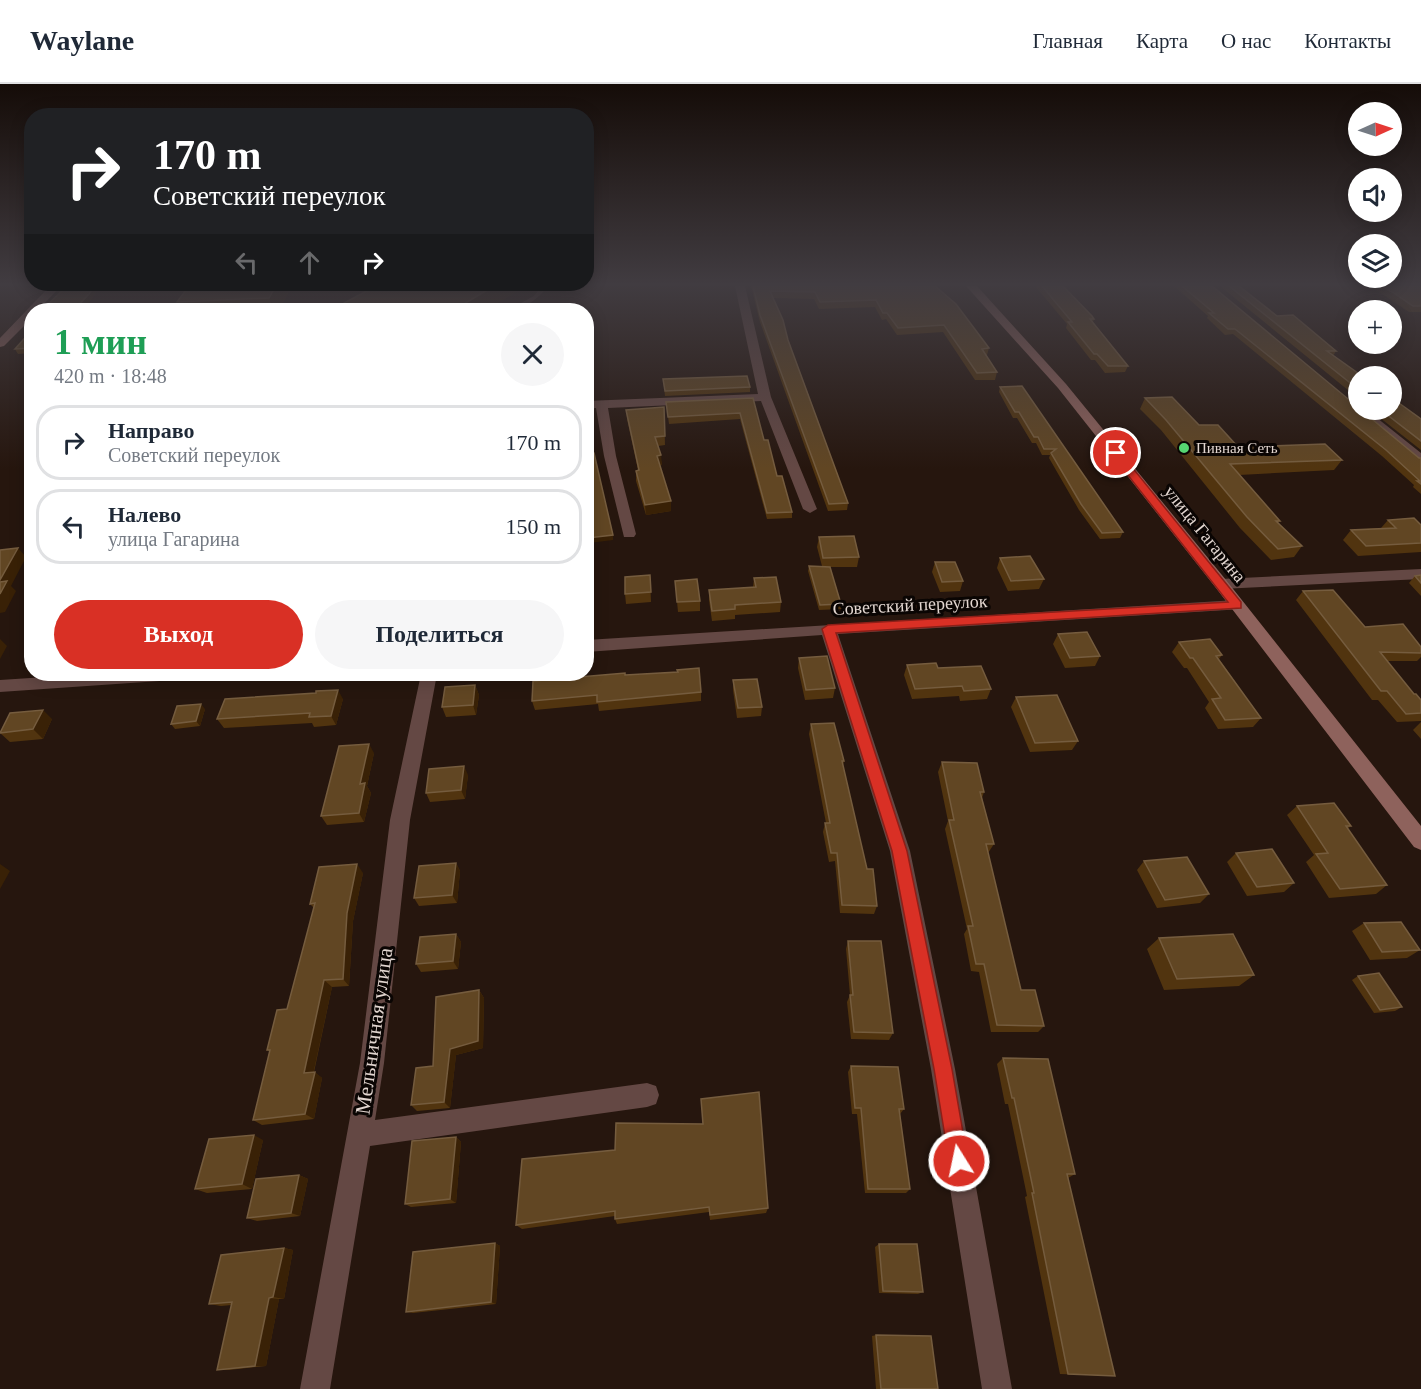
<!DOCTYPE html>
<html lang="ru">
<meta charset="utf-8">
<style>
body{margin:0;font-family:"Times New Roman",serif;background:#f6f6f7;color:#1f2937;height:100vh;display:flex;flex-direction:column;font-size:22px;white-space:nowrap}
*{box-sizing:border-box;margin:0}
p{font-size:20px;color:#747a83}
.icon{flex:none;width:33px;height:33px;fill:none;stroke:currentColor;stroke-width:2;stroke-linecap:round;stroke-linejoin:round}
.map{position:relative;flex:1;overflow:hidden}
.panel{position:absolute;left:24px;top:219px;width:570px;height:378px;display:flex;flex-direction:column;background:#fff;border-radius:24px;box-shadow:0 3px 15px #0003}
.panel>*{flex:none}
.banner{position:absolute;left:24px;top:24px;width:570px;height:183px;border-radius:24px;box-shadow:0 3px 15px #0003;background:#202124;color:#fff;overflow:hidden}
.needle{width:39px;rotate:87deg}
.fabs{position:absolute;left:1348px;top:18px;display:grid;gap:12px}
.fabs a{display:grid;place-items:center;width:54px;height:54px;border-radius:50%;background:#fff;box-shadow:0 3px 15px #0003;font-size:30px}
.pin{position:absolute;display:grid;place-items:center;width:51px;height:51px;color:#fff;margin:-26px;border:3px solid #fff;border-radius:50%;box-shadow:0 2px 6px #0007}
.me{position:absolute;width:66px;margin:-33px;rotate:350deg;stroke-linejoin:round;filter:drop-shadow(0 0 4px #0008)}
.turn{display:flex;align-items:center;gap:21px;height:126px;padding:0 30px;font-size:27px}
.turn .icon{width:78px;height:78px;stroke-width:2.5}
.turn b{display:block;font-size:42px;line-height:51px}
.lanes{display:flex;align-items:center;height:57px;padding:0 30px;background:#0003;justify-content:center;gap:30px;direction:ltr}
.lanes .off{opacity:.35}
.round{display:grid;place-items:center;flex:none;width:63px;height:63px;border-radius:32px;background:#f6f6f7}
.headline{display:flex;align-items:center;justify-content:space-between;height:102px;padding:0 30px}
h1{font-size:36px;font-weight:700;line-height:45px;color:#1e9e55}
.cta{display:flex;gap:12px;margin-top:auto;padding:12px 30px}
.cta a{flex:1;height:69px;border-radius:36px;background:#d93025;color:#fff;font-size:24px;font-weight:700;line-height:69px;text-align:center}
.cta a+a{background:#f6f6f7;color:#1f2937}
ul{padding:0;list-style:none}
li{display:flex;align-items:center;gap:18px;height:75px;margin:0 12px 9px;padding:0 18px;border:3px solid #e0e1e3;border-radius:24px}
li div{flex:1}
li b{display:block;font-size:22px}
li em{font-style:normal}
header{display:flex;align-items:center;gap:36px;box-sizing:border-box;height:84px;padding:0 30px;background:#fff;border-bottom:2px solid #e0e1e3}
header strong{font-size:28px}
nav{display:flex;gap:33px;margin-inline-start:auto;font-size:21px}
.map>svg:first-child{display:block}
</style>
<header>
<strong>Waylane</strong>
<nav><a>Главная</a><a>Карта</a><a>О нас</a><a>Контакты</a></nav>
</header>
<div class="map">
<svg width="1421" height="1305" viewBox="0 0 1421 1305">
<rect width="100%" height="100%" fill="#26160e"/>
<g fill="none" stroke-linecap="round" stroke-linejoin="round">
<path fill="#644844" fill-rule="evenodd" d="M542,202h6c-9,12 -24,24 -40,24l26,-14z"/>
<path fill="#644844" fill-rule="evenodd" d="M735,202h10l26,111 46,112 -7,4 -7,-4 -42,-108 -153,7 8,48 20,78 -2,3h-10l-20,-81 -8,-48 -10,1v-8l172,-7z
M1356,323l11,3 54,43v10l-5,-1 -60,-49z
M1421,485v10l-200,10 -8,-5 8,-5z
M1237,516l8,5 -2,4 -405,25 72,217 45,218 57,320h-30l-51,-320 -41,-218 -68,-216 -236,17v-12z
M91,590h91l-2,4 -6,2 -174,12v-12z
M421,590h16l-27,146 -26,243 -9,57 272,-37 9,3 3,9 -3,9 -9,3 -277,39 -40,243h-30l60,-326 30,-243z"/>
<path fill="#8e625c" fill-rule="evenodd" d="M50,202h11l-23,24h-6v8l-28,28 -4,1v-9z
M966,202h11l89,98 160,196 195,246v24l-7,-3 -198,-259 -158,-200z"/>
</g>
<path fill="#51340f" d="M292,202l-13,24h-98l-4,-8z
M751,202h184l54,62 -2,7h-1l11,17 -2,8h-20l-32,-48 -46,3 -11,-16 -4,1 -7,-13 -56,2 -5,-10 -41,-1 75,205 -1,7 -19,1 -68,-189z
M1035,202h28l31,33 -1,3 35,44 -3,6 -20,1 -10,-13h-4l-25,-32 1,-4z
M1174,202h38l207,172h2v36l-8,-7 1,-2 -32,-29 -149,-122 -8,1 -18,-17 1,-2z
M1220,202h19l38,30 59,35 -3,5 26,20v23z
M1370,202h50l1,1v25h-12z
M32,246v23l-14,1 -3,-5z
M663,295l87,8v5l-85,4z
M1022,302l101,146 -3,6 -20,1 -21,-29 -30,-52 1,-3h-8l-6,-12h-4l-15,-25h-4l-14,-26 1,-5z
M753,314l11,42 13,36 15,36v6l-25,1 -27,-100 -71,5 -3,-22z
M1145,314l54,27 39,22 104,13 -8,10 -95,5 41,46 -2,2 24,23 -8,11 -23,3 -31,-32 -79,-98 -21,-21z
M664,323l1,38 -7,1 4,19h-2l11,36v10l-25,4 -10,-34v-10l2,-1 -11,-51 -1,-9z
M1370,326h22l29,9v31z
M1388,436l33,5v27l-63,4 -15,-16 8,-10 30,-2z
M819,453l40,20 -2,10h-27l11,37v5l-22,1 -11,-39 1,-5h13l-5,-19z
M1000,474l44,21 -5,10 -31,2 -11,-23z
M935,478l28,19 -3,10 -20,1 -8,-20z
M650,491l1,27 -25,2 -1,-10z
M1421,491v21l-12,-13 6,-7z
M754,494l27,24 -1,10 -45,3v4l-23,2 -3,-21v-10l44,-3z
M675,497l25,20v10l-22,1z
M1303,507l62,36 56,20v10l-4,4h-30l27,33 7,6v21l-24,1 -19,-22h-6l-76,-100z
M1058,550l42,22 -5,10 -30,2 -12,-24z
M1179,558l43,13 -3,4 42,59 -8,9 -35,2 -13,-21 4,-6 -22,-34h-3l-12,-16z
M799,574l36,30 -2,10 -28,2 -7,-32z
M907,581l31,3 53,21 -4,10 -27,2 -1,-5 -47,3 -8,-24z
M626,591l75,17v9l-102,10 -1,-7 -63,6 -3,-9z
M733,596l29,27 -1,9 -24,2 -4,-28z
M475,601l4,10 -3,20 -30,2 -4,-10z
M316,609l27,6 -7,26 -22,2 -2,-4 -88,5 -7,-9z
M1016,613l62,44 -6,9 -42,2 -19,-45z
M205,625l-5,17 -25,3 -4,-5z
M52,635l-9,20 -33,3 -10,-9v-1z
M1421,638v17l-8,-9z
M811,640l33,37 -1,4 24,104 10,37 -3,8 -34,-1 -5,-52 -6,1 -6,-30 2,-9h1l-17,-89z
M374,669l-7,33 4,7 -7,29 -37,3 -6,-9z
M942,678l42,30 -2,6 12,46 -6,9 33,137 23,36 -6,6h-47l-12,-60 -8,-1 -7,-37 3,-5 -22,-100 3,-8 -10,-49z
M468,691l-3,24 -35,3 -4,-9z
M1297,722l54,20 -4,3 40,56 -11,9 -47,4 -23,-36 8,-7 -27,-40z
M1236,769l58,30 -10,9 -37,4 -20,-34z
M1144,777l65,33 -9,9 -43,5 -20,-38z
M456,779l4,8 -3,32 -38,3 -5,-8z
M363,789l-10,48 -4,65 -17,1 -18,85 8,6 -8,41 -52,6 -9,-5 17,-68 -3,-2 20,-41 27,-101 -4,-4z
M1364,839l56,27 -13,8 -37,2 -18,-29z
M456,850l5,8 -3,27 -37,3 -5,-8z
M1159,854l95,37 -15,11 -75,4 -17,-41z
M848,857l45,92 -4,7 -38,-1 -4,-37 3,-7 -4,-46z
M1358,892l44,31 -7,4 -21,2 -22,-33z
M479,906l5,8 -1,50 -27,7 -6,53 -33,3 -6,-6 22,-39z
M1003,974l72,116 -7,4 47,198 -55,-2 -35,-177 2,-1 -19,-92h-3l-8,-40z
M851,982l53,43 -4,5 10,75 -4,4h-41l-8,-79h-5l-4,-42z
M456,1053l5,5 -5,61 -45,4 -6,-3z
M263,1056l-11,49 -45,4 -12,-4z
M522,1075l246,49 -2,5 -56,7 -1,-8 -92,12 -2,-5v-3l-93,13 -6,-4z
M299,1091l9,4 -8,37 -43,5 -10,-3z
M495,1159l5,3 -4,58 -83,9 -7,-1z
M879,1160l44,48 -5,2 -39,-1 -4,-46z
M284,1164l9,2 -9,49h-5l-13,67 -37,4h-12l15,-65 -11,1 -12,-2z
M876,1251l62,54h-62l-4,-53z"/>
<path fill="#392106" d="M94,202h6l-8,13 -10,11h-8z
M276,202h16l-13,24h-5l-5,-12z
M494,202h32l-39,24h-33z
M587,294l1,21h-2v-7z
M661,371l1,10 -4,1 -1,-10z
M671,417v10l-25,4 -1,-10z
M613,451v5l-24,3 -1,-5z
M18,464l8,9 -15,29 5,5 -11,21 -5,1v-33z
M0,555l7,7 -7,13z
M475,601l4,10 -3,20 -3,-10z
M338,606l5,9 -7,26 -5,-9z
M201,620l4,5 -5,17 -4,-5z
M43,626l9,9 -9,20 -10,-10z
M369,660l5,9 -7,33 4,7 -7,29 -5,-9 1,-29z
M464,682l4,9 -3,24 -4,-9z
M456,779l4,8 -3,32 -5,-8z
M0,780l10,7 -10,18z
M357,780l6,9 -10,48 -4,65 -6,-7 4,-66z
M456,850l5,8 -3,27 -5,-8z
M324,896l8,7 -20,92 -8,-6z
M479,906l5,8 -1,50 -27,7 -6,53 -6,-6 6,-53z
M315,988l7,6 -8,41 -9,-5z
M254,1051l9,5 -11,49 -10,-5z
M456,1053l5,5 -5,61 -6,-4z
M299,1091l9,4 -8,37 -9,-3z
M495,1159l5,3 -4,58 -5,-2z
M284,1164l9,2 -9,49 -11,-2z
M269,1214l10,1 -13,67h-11z"/>
<path fill="#614623" stroke="#755c3e" stroke-width="1.5" d="M67,202h27l-5,8 -15,16h-32z
M189,202h87l-7,12 -92,4z
M376,202h118l-40,24h-123z
M753,202h182l21,18 33,44 -7,1 15,23 -20,1 -33,-48 -46,3 -11,-15h-4l-7,-13 -56,2 -5,-10 -45,-1 13,29 5,20 60,163 -19,1 -69,-189z
M1042,202h21l29,30 2,3h-4l38,47h-20l-11,-12h-3l-26,-32h4z
M1182,202h30l147,122v2h2l58,48h2v26l-4,-3h3l-34,-31 -151,-121h-7l-19,-16h5z
M1229,202h10l38,30 16,-1 43,36h-9l35,25h-3v14z
M1383,202h36l2,1v19h-8z
M32,246v18l-17,1z
M747,292l3,11 -85,4 -2,-12z
M1022,302l101,146 -21,1 -21,-29 -30,-51 5,-4h-12l-6,-12h-4l-15,-25h-4l-15,-25z
M1172,313l27,28h19l20,22 87,-3 17,16 -112,4 50,57h-4l26,25 -24,3 -31,-32 -81,-97 -21,-22z
M753,314l11,42h4l9,36h5l10,36 -25,1 -27,-100 -72,4 -2,-15z
M1392,314l29,21v22l-40,-31h11z
M664,323l1,29 -10,1 6,18 -4,1 14,45 -26,4 -9,-34 3,-1 -13,-60z
M594,369l19,82 -25,3 -2,-9v-75z
M1414,434l7,7v18l-55,3 -15,-16 45,-2 -8,-8z
M854,452l5,21 -36,1 -4,-21z
M18,464l-18,32v-30z
M1030,472l14,23 -33,2 -11,-23z
M935,478h20l8,19 -21,1z
M809,482l21,1 11,37 -21,1z
M650,491l1,17 -26,2v-17z
M1421,491v8l-6,-7z
M776,493l5,25 -46,3v4l-23,2 -3,-21 47,-3 -2,-9z
M697,495l3,22 -23,1 -2,-21z
M7,497l-7,13v-12z
M1333,506l32,37 38,-3 18,23v6l-41,-1 34,42h2l5,6v13l-15,1 -19,-23h-6l-78,-100z
M1087,548l13,24 -30,2 -12,-24z
M1210,555l12,16 -6,1 45,62 -36,2 -13,-21 9,-1 -28,-40h-3l-11,-16z
M827,572l8,32 -29,2 -7,-32z
M936,579l2,5 43,-2 10,23 -27,2 -2,-5 -47,3 -8,-24z
M699,584l2,24 -104,10v-7l-65,6 1,-20 92,-8v2l53,-3 -1,-2z
M757,595l5,28 -24,1 -5,-28z
M475,601l-2,20 -31,2 3,-20z
M338,606l-7,26 -22,1 1,-4 -93,6 8,-20 91,-6v-2z
M1057,611l21,46 -43,2 -19,-46z
M201,620l-5,17 -25,3 6,-18z
M43,626l-10,19 -33,4 10,-20z
M834,639l10,38h-2l25,108h6l4,37 -35,-1 -5,-52h-6l-6,-30h5l-19,-99z
M369,660l-9,40 5,-1 -6,30 -38,3 18,-70z
M942,678l35,1 7,29h-4l14,52h-8l35,146h14l9,36 -47,-1 -13,-61h-8l-8,-38h5l-24,-106h5z
M464,682l-3,24 -35,3 3,-24z
M1334,719l17,23h-5l41,59 -47,4 -24,-35 12,-1 -31,-47z
M1272,765l22,34 -37,4 -21,-34z
M1187,773l22,37 -44,6 -21,-39z
M456,779l-4,32 -38,3 5,-32z
M357,780l-10,49 -4,66 -19,1 -20,93 11,-1 -10,42 -52,6 17,-70h-3l10,-40 10,-1 28,-106 -5,1 9,-37z
M1401,838l19,28 -38,2 -18,-29z
M456,850l-3,27 -37,3 4,-27z
M1233,850l21,41 -77,4 -18,-41z
M848,857h33l12,92 -39,-1 -4,-37h3z
M1379,889l23,34 -22,3 -22,-34z
M479,906l-1,51 -28,8 -6,53 -33,3 5,-37 17,-2 3,-69z
M1003,974l45,1 27,115h-8l48,202 -47,-2 -36,-181h2l-20,-95h-2z
M851,982l47,1 6,42h-5l11,80h-42l-7,-81h-6z
M759,1008l9,116 -58,7 -1,-8 -94,12v-8l-99,14 6,-66 93,-9 1,-27 87,1 -2,-25z
M254,1051l-12,49 -47,5 14,-50z
M456,1053l-6,62 -45,5 7,-63z
M299,1091l-8,38 -44,5 9,-39z
M495,1159l-4,59 -85,10 7,-60z
M879,1160h38l6,48 -40,-1z
M284,1164l-11,49 -4,1 -14,68 -38,4 15,-68 -23,2 12,-49z
M876,1251l55,1 7,53h-57z"/>
<linearGradient id="sky" x2="0" y2="1"><stop stop-color="#150c08"/><stop offset="0.52" stop-color="#413c41"/><stop offset="1" stop-color="#413c41" stop-opacity="0"/></linearGradient>
<rect width="1421" height="385" fill="url(#sky)"/>
<path fill="#d93025" stroke="#8d1f18" stroke-width="1.5" d="M1112,367h7l122,151v6l-405,25 71,218 45,218 16,92 -2,6 -7,3 -7,-3 -3,-6 -15,-92 -42,-218 -70,-222 6,-4 400,-23 -116,-147z"/>
<circle fill="#56d671" stroke="#0a0503" stroke-width="2" cx="1184" cy="364" r="6"/>
<g text-anchor="middle" stroke-width="6" stroke-linejoin="round" paint-order="stroke">
<g font-size="15" fill="#e2d6d0" stroke="#0a0503" text-anchor="start">
<text x="1196" y="369">Пивная Сеть</text>
</g>
<g font-size="18" fill="#e2d6d0" stroke="#0a0503">
<text transform="translate(1205 450) rotate(51)" y="6">улица Гагарина</text>
<text transform="translate(910 521) rotate(-3)" y="6">Советский переулок</text>
</g>
<g font-size="21" fill="#e2d6d0" stroke="#0a0503">
<text transform="translate(374 947) rotate(-82)" y="7">Мельничная улица</text>
</g>
</g>
</svg>
<div class="fabs">
<a><svg class="needle" viewBox="-14 -14 28 28"><path d="M0-13l5 13h-10z" fill="#e53935"/><path d="M0 13l5-13h-10z" fill="#747a83"/></svg></a>
<a><svg class="icon" aria-label="sound" viewBox="0 0 24 24"><path d="M4 9h4l5-4v14l-5-4H4zM17 9q2 3 0 6"/></svg></a>
<a><svg class="icon" aria-label="layers" viewBox="0 0 24 24"><path d="M12 4l9 5-9 5-9-5zM3 14l9 5 9-5"/></svg></a>
<a>+</a>
<a>−</a>
</div>
<div class="pin" style="left:1116px;top:369px;background:#d93025"><svg class="icon" aria-label="arrive" viewBox="0 0 24 24"><path d="M6 21V4h12l-3 4 3 4H6"/></svg></div>
<svg class="me" style="left:959px;top:1077px" viewBox="-20 -20 40 40"><circle r="17" fill="#d93025" stroke="#fff" stroke-width="3"/><path d="M0-11L8 9 0 5-8 9z" fill="#fff"/></svg>
<div class="banner">
<div class="turn"><svg class="icon" aria-label="right" viewBox="0 0 24 24"><path d="M7 20v-9h11M14 6l5 5-5 5"/></svg><div><b>170 m</b>Советский переулок</div></div>
<div class="lanes"><svg class="icon off" aria-label="left" viewBox="0 0 24 24"><path d="M17 20v-9H6M10 6l-5 5 5 5"/></svg><svg class="icon off" aria-label="ahead" viewBox="0 0 24 24"><path d="M12 20V5M6 11l6-6 6 6"/></svg><svg class="icon" aria-label="right" viewBox="0 0 24 24"><path d="M7 20v-9h11M14 6l5 5-5 5"/></svg></div>
</div>
<section class="panel">
<div class="headline"><div><h1>1 мин</h1><p>420 m · 18:48</p></div><a class="round"><svg class="icon" aria-label="close" viewBox="0 0 24 24"><path d="M6 6l12 12M18 6L6 18"/></svg></a></div>
<ul>
<li><svg class="icon" aria-label="right" viewBox="0 0 24 24"><path d="M7 20v-9h11M14 6l5 5-5 5"/></svg><div><b>Направо</b><p>Советский переулок</p></div><em>170 m</em></li>
<li><svg class="icon" aria-label="left" viewBox="0 0 24 24"><path d="M17 20v-9H6M10 6l-5 5 5 5"/></svg><div><b>Налево</b><p>улица Гагарина</p></div><em>150 m</em></li>
</ul>
<div class="cta"><a>Выход</a><a>Поделиться</a></div>
</section>
</div>
